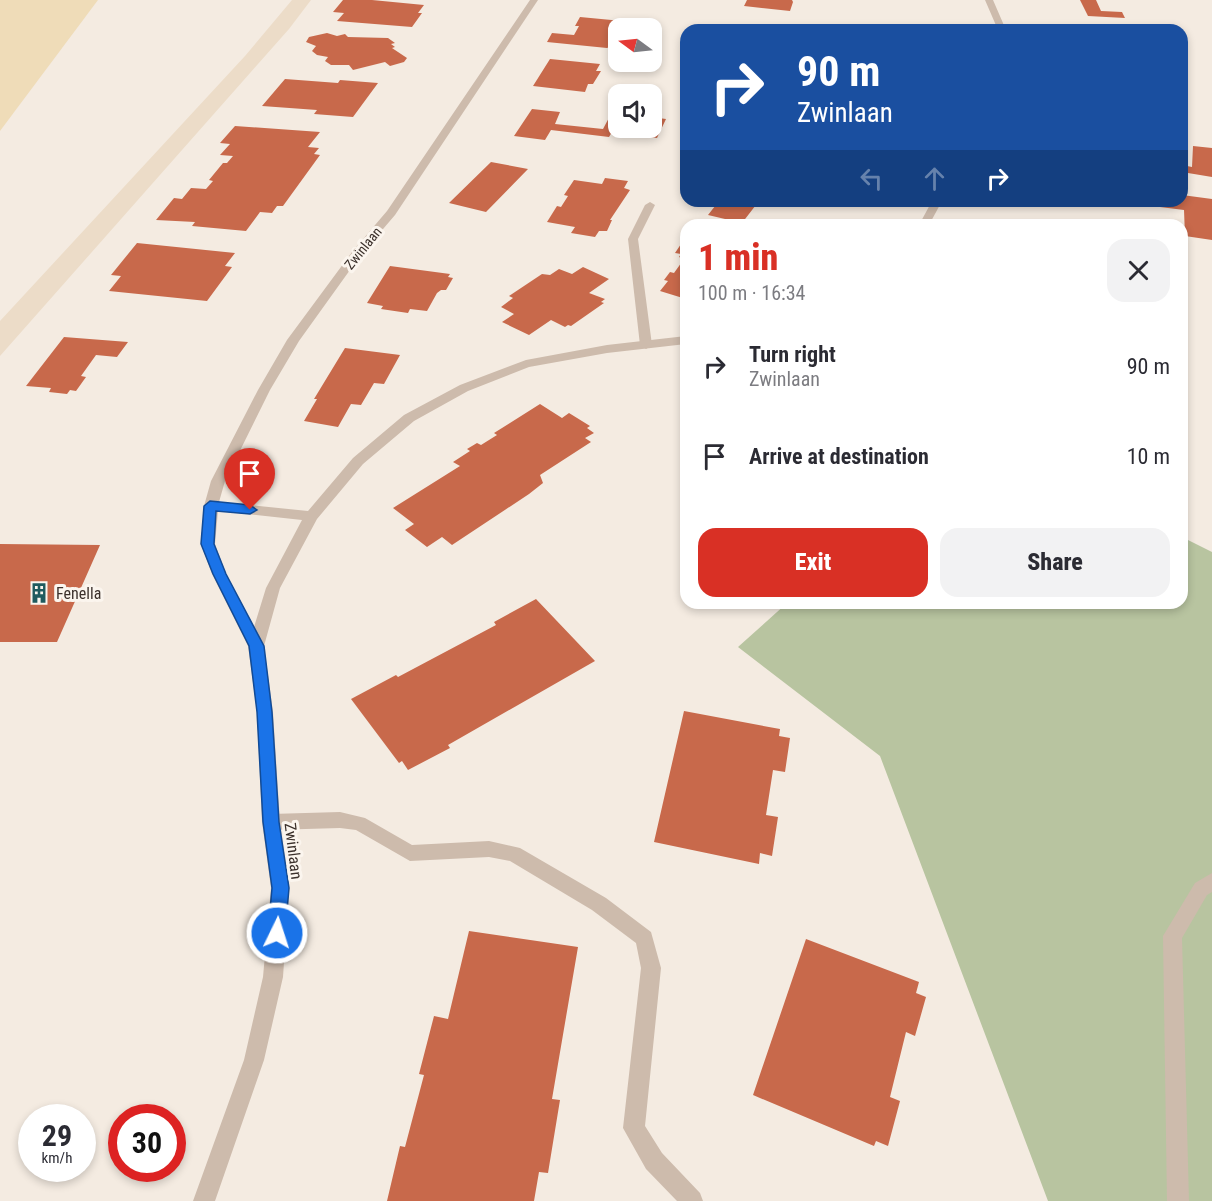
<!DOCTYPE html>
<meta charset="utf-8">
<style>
body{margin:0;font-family:"Roboto Condensed",sans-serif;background:#f2f2f3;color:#2b2b33;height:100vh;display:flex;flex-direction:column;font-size:22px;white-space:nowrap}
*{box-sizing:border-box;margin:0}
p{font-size:20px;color:#7c7c81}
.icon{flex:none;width:33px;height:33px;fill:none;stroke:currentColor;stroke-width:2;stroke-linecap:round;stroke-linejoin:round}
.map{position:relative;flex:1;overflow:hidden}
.side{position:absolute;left:680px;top:219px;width:508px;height:390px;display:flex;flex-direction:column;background:#fff;border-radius:18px;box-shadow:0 3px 9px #0003}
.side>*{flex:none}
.guide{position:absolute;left:680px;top:24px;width:508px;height:183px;border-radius:18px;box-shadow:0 3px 9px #0003;background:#1a4fa0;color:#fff;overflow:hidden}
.needle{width:39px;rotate:285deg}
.fabs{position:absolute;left:608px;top:18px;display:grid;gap:12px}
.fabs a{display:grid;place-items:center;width:54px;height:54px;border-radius:12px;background:#fff;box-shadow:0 3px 9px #0003;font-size:30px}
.speed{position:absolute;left:18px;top:1104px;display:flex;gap:12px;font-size:30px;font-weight:700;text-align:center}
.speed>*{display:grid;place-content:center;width:78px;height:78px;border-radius:50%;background:#fff;box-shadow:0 3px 9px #0003;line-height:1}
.speed small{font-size:15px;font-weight:400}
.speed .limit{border:9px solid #d22;background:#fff;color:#111}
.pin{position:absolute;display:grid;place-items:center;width:51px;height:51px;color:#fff;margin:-62px -26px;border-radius:50% 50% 50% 0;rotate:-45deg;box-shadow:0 0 6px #0007}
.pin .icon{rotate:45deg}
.me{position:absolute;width:66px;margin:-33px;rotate:4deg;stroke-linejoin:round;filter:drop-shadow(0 0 4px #0008)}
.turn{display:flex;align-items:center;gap:21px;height:126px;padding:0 18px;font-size:27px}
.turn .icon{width:78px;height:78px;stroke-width:2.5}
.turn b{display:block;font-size:42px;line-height:51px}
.lanes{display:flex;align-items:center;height:57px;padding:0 18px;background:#0003;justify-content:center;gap:30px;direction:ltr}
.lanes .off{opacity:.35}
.round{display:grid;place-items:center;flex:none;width:63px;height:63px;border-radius:18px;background:#f2f2f3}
.head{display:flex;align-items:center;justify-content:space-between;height:102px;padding:0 18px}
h1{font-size:36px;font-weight:800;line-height:45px;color:#d93025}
.action{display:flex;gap:12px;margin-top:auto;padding:12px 18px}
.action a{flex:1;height:69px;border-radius:18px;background:#d93025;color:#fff;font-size:24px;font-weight:800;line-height:69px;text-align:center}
.action a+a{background:#f2f2f3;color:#2b2b33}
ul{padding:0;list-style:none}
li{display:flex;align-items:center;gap:18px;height:90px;padding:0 18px}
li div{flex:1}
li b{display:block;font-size:22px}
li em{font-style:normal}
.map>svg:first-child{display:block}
</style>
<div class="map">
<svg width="1212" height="1201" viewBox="0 0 1212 1201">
<rect width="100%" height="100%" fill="#f4ebe1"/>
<path fill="#b8c4a0" d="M1182,537l30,15v649h-164l-168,-445 -142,-109 49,-44h395z"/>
<path fill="#efdcb8" d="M0,0h98l-98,131z"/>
<path fill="#ecdcc8" d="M292,0h19l-22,29 -289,327v-35l245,-265z"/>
<path fill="#c8694b" d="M343,0h29l52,5 -6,8h4l-10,14 -75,-6 7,-8 -11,-1z
M747,0h45l1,2 -3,9 -46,-5z
M1080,0h16l5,11 21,1 3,6 -37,-2z
M580,17l42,4 -1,3 11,1 -1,3h-13v9h-6l-1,2 5,1 -4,6 -5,2 -60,-6 5,-9 22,2 5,-9h-4z
M327,33l10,3 8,-2 3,3 40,1 7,5 -4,1 4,3 -3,1 15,10 -3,4 -14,4 -5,-4 -32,8 -4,-5h-18l-6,-4 3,-4 -11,-2 -5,-4 4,-5 -10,-4 3,-5z
M550,59l50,5 -4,7h5l-8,13h-5l-3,8 -52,-6z
M285,79l53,4 2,-3 38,3 -25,34 -39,-3 3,-4 -55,-4z
M532,109l28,3 -5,12 48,5 8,-15 7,1v13h33v-11l15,2 -9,19 -45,-6 -3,5 -58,-7 -6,10 -31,-4z
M235,126l85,6 -12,15 11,1 -5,6 6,1 -37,51h-6l-5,7 -12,-1 -14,19 -54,-5 3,-4 -39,-2 18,-22 8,1 9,-11 15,1 7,-8 -4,-1 14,-17h4l6,-7 -13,-1 10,-11 -10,-1z
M1193,146l19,2v29l-30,-5v-7l10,2z
M491,162l37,7 -42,43 -37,-9z
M605,178l23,3 -4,7 6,2 -20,30h2l-5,11h-8l-4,6 -24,-4 4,-6 -28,-5 10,-16 4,1 7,-11 -4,-1 10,-15 28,4z
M1182,195l30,4v41l-27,-4 -1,-26 -32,-4v-5h30z
M719,201h40l-17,22 -34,-8z
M137,243l98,10 -10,13 7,1 -25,34 -98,-10 12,-15 -10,-1z
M681,244l5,1v54l-26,-8 8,-10 -4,-1 6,-8 4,1 10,-14 -5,-2 2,-3 -6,-1z
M390,266l60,8 -2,3 5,1 -7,12h-5l-4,3 -10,18 -17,-2 -2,4 -27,-4 2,-3 -16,-3z
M583,267l26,12 -20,14 16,6 -4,3 3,1 -33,23 -3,-1 -3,2 -14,-7 -22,15 -27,-13 12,-8 -13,-7 12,-9 -4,-2 33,-22 8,1 9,-6 13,5z
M64,337l64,5 -11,15 -21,-2 -15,21 5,1 -10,14 -6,-1 -3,4 -18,-2 2,-4 -25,-2z
M345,348l55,7 -16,29 -10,-1 -13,22 -10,-1 -13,23 -34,-6 13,-22h-3z
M540,404l22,14 7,-5 21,13 -3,2 7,5 -9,5 6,4 -51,33 3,8 -14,11 -77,51 -10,-8 -15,10 -22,-17 9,-6 -21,-16 67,-42 -7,-4 17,-11 -3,-2 10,-6 4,2 16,-10 -3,-2z
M0,544l100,1 -43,97h-57z
M536,599l59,62 -147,84 2,3 -42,22 -6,-9 -3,2 -48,-64 45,-24 2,2 98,-52 -2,-3z
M684,711l96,18 -1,7 11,2 -5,34 -12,-2 -7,45 12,2 -6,39 -12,-3 -1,11 -105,-22z
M469,931l109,16 -26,152 8,1 -12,73 -9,-1 -5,29h-147l13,-55 5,1 19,-72 -5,-1 15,-58 14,3z
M806,939l113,43 -3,11 10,4 -11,39 -9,-4 -16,65 10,4 -12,45 -12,-5 -2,5 -121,-51z"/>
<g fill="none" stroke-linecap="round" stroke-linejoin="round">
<path fill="#cdbbac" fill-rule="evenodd" d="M650,202l5,3 -17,34 14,106 -6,4 -6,-4 -12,-106 17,-34z
M340,812l25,6 47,27 77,-4 31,7 86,50 45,34 10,36 -16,158 17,27 38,40 3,8h-26l-31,-32 -23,-41 18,-160 -5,-25 -44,-33 -82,-49 -21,-4 -79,4 -54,-31 -16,-2 -69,2 -6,-3 -3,-5 3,-5 6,-3z
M1212,873v19l-5,3 -25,43 7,263h-22l-4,-265 32,-53z"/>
<path fill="#cdbbac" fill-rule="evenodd" d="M530,0h8l-143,215 -35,41 -61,85 -29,49 -45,91 -6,21 89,9 45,-53 51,-43 56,-30 66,-25 81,-15 79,-9v8l-79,9 -78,14 -61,24 -54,30 -51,43 -46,55 -37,69 -16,58 9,66 7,110 9,66 -6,89 -19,83 -49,141h-22l51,-141 19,-83 8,-89 -9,-66 -5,-110 -9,-66 -36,-72 -11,-30 3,-38 7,-25 47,-91 29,-50 65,-88 35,-41zM218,511l84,9 -36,68 -12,39 -28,-53 -11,-30z
M985,0h8l13,30h-8z
M932,201h10l-13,24h-10z"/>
</g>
<path fill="#1a73e8" stroke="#114b97" stroke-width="1.5" d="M210,501l40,4 7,5 -7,4 -34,-3 -2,33 12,30 38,72 8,66 7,110 10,66 -4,45 -2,5 -6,3 -6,-3 -3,-5 4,-45 -9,-66 -6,-110 -8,-66 -36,-72 -12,-30 3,-38z"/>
<defs>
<g id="building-bare" transform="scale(1.62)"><path d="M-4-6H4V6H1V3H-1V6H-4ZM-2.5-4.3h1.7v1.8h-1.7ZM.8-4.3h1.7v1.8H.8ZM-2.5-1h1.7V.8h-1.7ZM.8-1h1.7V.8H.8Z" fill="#1f5a5e" stroke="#fbf5ee" stroke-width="2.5" paint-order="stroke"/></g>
</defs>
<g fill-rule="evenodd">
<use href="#building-bare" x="39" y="593"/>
</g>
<g text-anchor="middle" stroke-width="6" stroke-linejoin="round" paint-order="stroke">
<g font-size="14" fill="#3b302b" stroke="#fbf5ee">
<text transform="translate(363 248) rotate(-51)" y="5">Zwinlaan</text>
</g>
<g font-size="16" fill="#3b302b" stroke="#fbf5ee" text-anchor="start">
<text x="56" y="599">Fenella</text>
</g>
<g font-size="16" fill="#3b302b" stroke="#fbf5ee">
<text transform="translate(294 851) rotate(83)" y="6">Zwinlaan</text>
</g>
</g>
</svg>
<div class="fabs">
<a><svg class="needle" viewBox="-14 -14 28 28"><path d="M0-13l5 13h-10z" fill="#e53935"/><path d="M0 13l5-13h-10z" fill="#7c7c81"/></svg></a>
<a><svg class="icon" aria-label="sound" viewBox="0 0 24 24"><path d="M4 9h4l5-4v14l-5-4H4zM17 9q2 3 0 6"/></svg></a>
</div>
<div class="speed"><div>29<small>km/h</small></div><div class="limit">30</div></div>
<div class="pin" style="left:250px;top:510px;background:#d93025"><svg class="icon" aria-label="arrive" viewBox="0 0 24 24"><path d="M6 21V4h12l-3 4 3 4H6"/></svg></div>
<svg class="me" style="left:277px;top:933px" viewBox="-20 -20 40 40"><circle r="17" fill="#1a73e8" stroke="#fff" stroke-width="3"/><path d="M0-11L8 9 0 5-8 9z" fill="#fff"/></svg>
<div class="guide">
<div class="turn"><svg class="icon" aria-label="right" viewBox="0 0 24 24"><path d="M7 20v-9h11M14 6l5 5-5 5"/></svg><div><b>90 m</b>Zwinlaan</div></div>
<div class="lanes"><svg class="icon off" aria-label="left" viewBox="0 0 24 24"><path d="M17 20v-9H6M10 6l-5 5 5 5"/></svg><svg class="icon off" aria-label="ahead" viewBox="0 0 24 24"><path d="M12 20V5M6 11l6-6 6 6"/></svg><svg class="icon" aria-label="right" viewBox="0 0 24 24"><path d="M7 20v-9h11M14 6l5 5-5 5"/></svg></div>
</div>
<section class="side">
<div class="head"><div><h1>1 min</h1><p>100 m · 16:34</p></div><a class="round"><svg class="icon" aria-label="close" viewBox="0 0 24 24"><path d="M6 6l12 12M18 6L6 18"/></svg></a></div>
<ul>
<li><svg class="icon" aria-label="right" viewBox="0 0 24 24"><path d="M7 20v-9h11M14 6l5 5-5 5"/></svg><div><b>Turn right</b><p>Zwinlaan</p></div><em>90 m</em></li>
<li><svg class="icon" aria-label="arrive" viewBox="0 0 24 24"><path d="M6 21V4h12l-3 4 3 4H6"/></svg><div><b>Arrive at destination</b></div><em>10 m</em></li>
</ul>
<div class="action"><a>Exit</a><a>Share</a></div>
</section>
</div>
